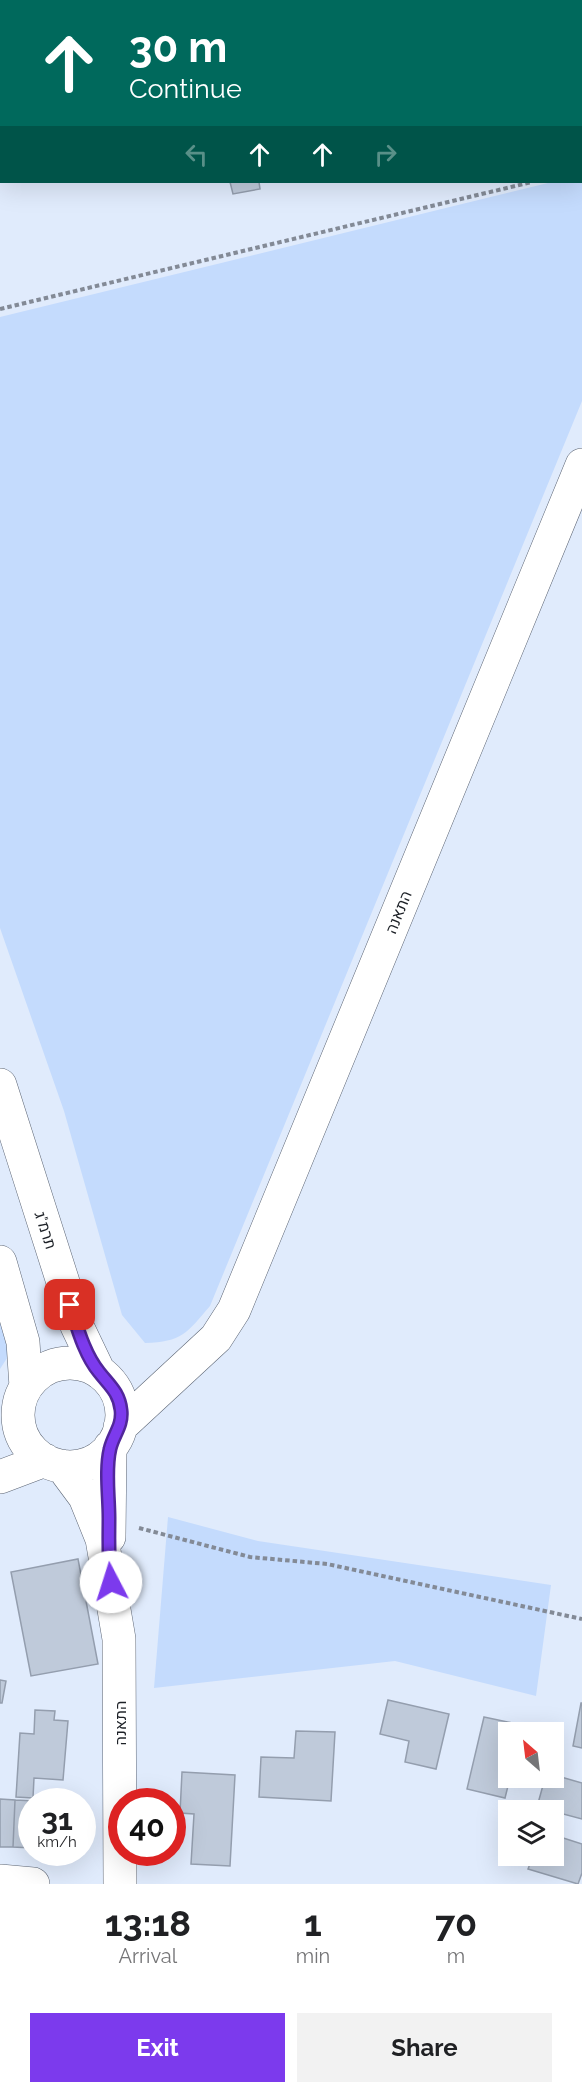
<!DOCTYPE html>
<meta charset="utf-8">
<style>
body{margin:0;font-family:Raleway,Heebo,sans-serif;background:#f2f2f2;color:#202124;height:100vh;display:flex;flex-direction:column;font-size:22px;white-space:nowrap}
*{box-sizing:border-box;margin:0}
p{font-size:20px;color:#757577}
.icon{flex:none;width:33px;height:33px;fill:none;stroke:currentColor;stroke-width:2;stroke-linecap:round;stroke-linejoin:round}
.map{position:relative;height:1884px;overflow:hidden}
.drawer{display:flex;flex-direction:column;background:#fff;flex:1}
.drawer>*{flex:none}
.guide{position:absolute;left:0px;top:0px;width:582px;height:183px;box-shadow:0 6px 24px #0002;background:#00695c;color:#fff;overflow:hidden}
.needle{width:39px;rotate:332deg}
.tools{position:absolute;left:498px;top:1722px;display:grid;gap:12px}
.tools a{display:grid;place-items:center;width:66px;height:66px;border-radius:0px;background:#fff;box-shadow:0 6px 24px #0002;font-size:30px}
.speed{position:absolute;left:18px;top:1788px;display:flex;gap:12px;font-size:30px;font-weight:700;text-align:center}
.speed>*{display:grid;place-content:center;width:78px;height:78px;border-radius:50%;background:#fff;box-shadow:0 6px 24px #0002;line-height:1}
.speed small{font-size:15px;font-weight:400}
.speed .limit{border:9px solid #d22;background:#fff;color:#111}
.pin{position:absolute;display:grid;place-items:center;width:51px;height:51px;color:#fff;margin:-26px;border-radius:12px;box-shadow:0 3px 9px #0006}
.me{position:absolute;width:66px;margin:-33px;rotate:355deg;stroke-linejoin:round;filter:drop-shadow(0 0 4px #0008)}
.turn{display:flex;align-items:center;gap:21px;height:126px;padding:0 30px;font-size:27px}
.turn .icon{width:78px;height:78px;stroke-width:2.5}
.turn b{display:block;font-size:42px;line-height:51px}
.lanes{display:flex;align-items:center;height:57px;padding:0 30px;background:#0003;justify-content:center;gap:30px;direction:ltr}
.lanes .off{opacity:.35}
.eta{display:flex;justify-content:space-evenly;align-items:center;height:102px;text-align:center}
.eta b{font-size:36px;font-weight:700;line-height:42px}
.button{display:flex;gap:12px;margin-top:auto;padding:12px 30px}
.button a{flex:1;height:69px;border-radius:0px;background:#7c3aed;color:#fff;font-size:24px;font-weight:700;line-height:69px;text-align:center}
.button a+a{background:#f2f2f2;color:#202124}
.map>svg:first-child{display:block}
</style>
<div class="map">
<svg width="582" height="1884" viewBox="0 0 582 1884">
<rect width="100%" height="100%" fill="#e0ebfc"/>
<path fill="#c4dbfd" d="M582,174v227l-372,905c-23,27 -28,36 -65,37l-23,-28 -58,-204 -64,-183v-611l552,-135h28z
M0,1318l9,37 -9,14z
M168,1517l90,24 293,44 -15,111 -141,-35 -241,27z"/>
<path fill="#bfcada" stroke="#949eae" stroke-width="1.5" d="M263,0h44l1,2h-44z
M377,0h35l-2,2z
M465,0h42v2h-42z
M230,182h29l1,7 -27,5z
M78,1559l20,105 -67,12 -20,-104z
M0,1680l6,1 -4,22h-2z
M388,1700l61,14 -13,55 -31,-7 4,-21 -29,-7z
M581,1703h1v45l-9,-2z
M35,1710l20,1 -1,9 14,1 -5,59 -29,-2 -1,20 -17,-1 4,-64 14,1z
M484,1717l38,8 -2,7h-12l2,46 -5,20 -38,-9z
M296,1731l39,1 -4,69 -72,-4 2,-40 33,1z
M182,1772l53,3 -5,91 -39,-2 3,-50 -14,-1z
M554,1775l28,8v36l-45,-12 8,-29h9z
M0,1799l15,1 -2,47h-13z
M15,1800l43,2h-26v46l-19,-1z
M554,1835l28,9v29l-4,11 -50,-15 5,-13h21z"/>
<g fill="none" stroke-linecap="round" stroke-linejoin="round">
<g stroke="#5d6675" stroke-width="34">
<path id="minor" d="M0,1085l77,241 22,46
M0,1262l23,80 3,45
M18 1415a52 52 0 1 1 104 0a52 52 0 1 1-104 0Z
M120,1427l96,-89 18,-28 348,-845
M62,1466l23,31 17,42 17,100 1,245
M0,1477l45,-17
M109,1537l1,-90
M0,1881l33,3"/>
</g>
<path stroke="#838a96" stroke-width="4" stroke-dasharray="4.5 3" stroke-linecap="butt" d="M580,170h2
M0,309l532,-127
M139,1528l111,29 77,7 255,55"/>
<use href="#minor" stroke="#fff" stroke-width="33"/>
</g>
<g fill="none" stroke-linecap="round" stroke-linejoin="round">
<g stroke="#51269a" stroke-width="15">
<path id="route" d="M70,1305c7,21 14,49 29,67 10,13 20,20 22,38 2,16 -8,25 -11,39 -5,21 -1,47 -1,69 0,21 -1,42 2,64"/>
</g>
<use href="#route" stroke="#7c3aed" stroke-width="10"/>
</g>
<g text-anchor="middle" stroke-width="6" stroke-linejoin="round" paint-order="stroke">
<g font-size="16" fill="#1d2127" stroke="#fff">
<text transform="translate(398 912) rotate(-68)" y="6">התאנה</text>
<text transform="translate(46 1230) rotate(72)" y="6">תרמ"ג</text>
<text transform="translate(120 1723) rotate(-90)" y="6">התאנה</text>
</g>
</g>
</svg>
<div class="tools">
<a><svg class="needle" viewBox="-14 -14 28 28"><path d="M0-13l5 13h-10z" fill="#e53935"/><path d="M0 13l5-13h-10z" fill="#757577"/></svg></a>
<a><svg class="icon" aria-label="layers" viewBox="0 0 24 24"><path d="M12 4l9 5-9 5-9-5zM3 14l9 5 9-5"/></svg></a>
</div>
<div class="speed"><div>31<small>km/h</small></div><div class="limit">40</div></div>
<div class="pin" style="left:70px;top:1305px;background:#d93025"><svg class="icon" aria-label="arrive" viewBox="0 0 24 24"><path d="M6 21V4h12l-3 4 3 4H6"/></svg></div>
<svg class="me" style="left:111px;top:1582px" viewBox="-20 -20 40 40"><circle r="19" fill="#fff"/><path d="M0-13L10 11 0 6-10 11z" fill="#7c3aed"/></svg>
<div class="guide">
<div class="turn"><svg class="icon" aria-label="ahead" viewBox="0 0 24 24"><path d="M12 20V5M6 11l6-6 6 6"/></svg><div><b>30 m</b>Continue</div></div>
<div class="lanes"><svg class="icon off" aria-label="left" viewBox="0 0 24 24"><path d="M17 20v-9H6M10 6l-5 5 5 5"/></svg><svg class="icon" aria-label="ahead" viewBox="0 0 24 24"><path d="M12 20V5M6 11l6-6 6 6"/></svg><svg class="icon" aria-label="ahead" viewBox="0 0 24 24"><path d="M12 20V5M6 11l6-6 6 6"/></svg><svg class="icon off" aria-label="right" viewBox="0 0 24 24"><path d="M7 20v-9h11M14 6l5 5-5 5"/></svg></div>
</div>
</div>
<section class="drawer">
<div class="eta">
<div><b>13:18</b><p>Arrival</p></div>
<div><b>1</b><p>min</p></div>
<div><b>70</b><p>m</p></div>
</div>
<div class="button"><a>Exit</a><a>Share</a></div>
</section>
